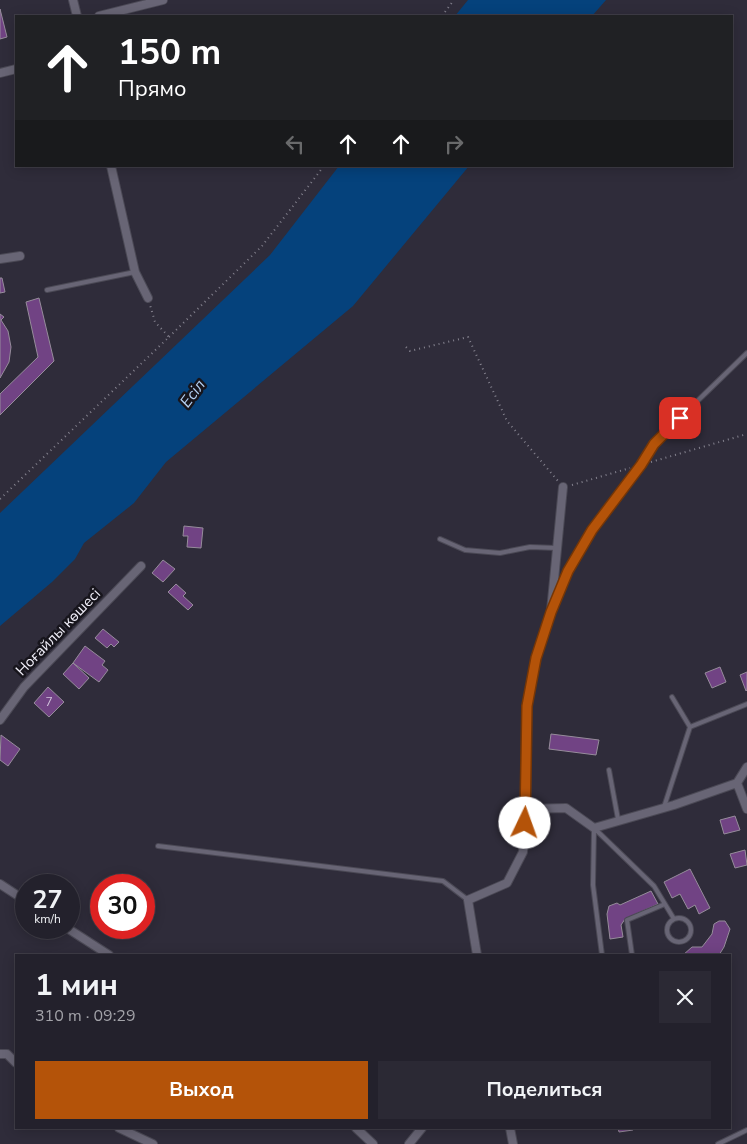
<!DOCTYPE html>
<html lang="ru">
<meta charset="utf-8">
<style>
body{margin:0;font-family:"Nunito Sans",sans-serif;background:#2b2934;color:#f1f3f6;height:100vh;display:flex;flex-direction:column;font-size:19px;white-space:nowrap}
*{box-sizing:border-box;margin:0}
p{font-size:16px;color:#a3a3a9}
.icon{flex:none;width:28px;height:28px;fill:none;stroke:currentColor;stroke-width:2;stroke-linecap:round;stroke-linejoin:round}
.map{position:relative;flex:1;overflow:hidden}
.side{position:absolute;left:15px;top:954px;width:716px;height:175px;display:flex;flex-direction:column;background:#23212c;border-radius:0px;box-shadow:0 2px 12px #0003,0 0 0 1px #403e48}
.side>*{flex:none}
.hud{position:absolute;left:15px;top:15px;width:718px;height:152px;border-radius:0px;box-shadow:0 2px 12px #0003,0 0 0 1px #403e48;background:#202124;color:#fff;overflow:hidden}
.speed{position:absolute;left:15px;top:874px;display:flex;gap:10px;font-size:25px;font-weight:700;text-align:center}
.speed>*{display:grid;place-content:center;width:65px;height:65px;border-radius:50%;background:#23212c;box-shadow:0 2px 12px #0003,0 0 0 1px #403e48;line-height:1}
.speed small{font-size:12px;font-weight:400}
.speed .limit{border:8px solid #d22;background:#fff;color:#111}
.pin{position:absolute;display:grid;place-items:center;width:42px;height:42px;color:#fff;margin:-21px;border-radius:10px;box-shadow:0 2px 8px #0006}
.me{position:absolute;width:55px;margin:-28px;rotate:3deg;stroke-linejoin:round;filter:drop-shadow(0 0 4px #0008)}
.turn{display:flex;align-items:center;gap:18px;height:105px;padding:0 20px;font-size:22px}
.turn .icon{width:65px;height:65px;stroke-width:2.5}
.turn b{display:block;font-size:35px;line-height:42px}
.lanes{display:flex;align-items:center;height:48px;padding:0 20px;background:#0003;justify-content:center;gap:25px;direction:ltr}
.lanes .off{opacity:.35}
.round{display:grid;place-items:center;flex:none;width:52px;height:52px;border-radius:0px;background:#2b2934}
.head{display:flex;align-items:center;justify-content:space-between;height:85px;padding:0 20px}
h1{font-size:30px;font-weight:700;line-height:38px}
.primary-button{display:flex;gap:10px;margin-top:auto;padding:10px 20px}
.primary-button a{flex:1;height:58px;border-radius:0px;background:#b45309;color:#fff;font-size:20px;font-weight:700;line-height:58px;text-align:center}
.primary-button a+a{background:#2b2934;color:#f1f3f6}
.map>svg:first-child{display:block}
</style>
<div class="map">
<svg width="747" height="1144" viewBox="0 0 747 1144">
<rect width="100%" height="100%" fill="#2f2c3a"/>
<path fill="#05427c" d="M468,0h138l-14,16h-137z
M339,166h130l-116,140 -187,156 -32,41 -50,40 -9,16 -23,23 -52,44v-113l270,-258z"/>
<path fill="#714384" stroke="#968c9b" d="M0,9l7,28 -7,2z
M0,278h2l3,14 -5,1z
M39,298l15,63 -54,54v-21l38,-37 -12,-55z
M0,314l4,3 -3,3 7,11 3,16 -2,15 -9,16z
M184,526l19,2 -2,20 -14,-1 1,-11h-5z
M163,560l12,9 -12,13 -11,-9z
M176,584l10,9 -3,3 10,9 -5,5 -20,-18z
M103,629l16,13 -5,5 -3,-3 -4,4 -12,-10z
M85,646l20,15 -3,4 6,5 -9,12 -26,-19z
M73,663l16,15 -10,11 -16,-15z
M720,667l6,15 -14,6 -7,-15z
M747,672v18l-1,1 -6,-16z
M48,687l16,15 -15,15 -15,-14z
M551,734l48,6 -3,15 -47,-6z
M1,735l19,14 -12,17 -8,-6z
M735,816l5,14 -16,4 -4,-14z
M745,850l2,15 -12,3 -5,-14z
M690,869l20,39 -11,6 -4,-9 -7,4 -8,-15 -8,4 -8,-16z
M651,891l7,13 -33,15 -4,6 2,12 -13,2 -3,-25 2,-8 8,-3 3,2z
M719,921h6l5,8 -6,18 -5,8h-36l9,-8h10l10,-13 2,-10z
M618,1128h15v2l-14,2z"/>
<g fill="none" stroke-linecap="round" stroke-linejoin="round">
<g stroke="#4b4955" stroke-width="6">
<path id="service" d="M47,290l88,-18
M440,539l25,11 35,3 30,-6 27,1
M554,604l15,-33 23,-41 49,-65 12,-21 94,-91
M690,727l57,-23
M609,770l9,49
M664,807l26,-80 -18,-30
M158,846l285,35 25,19
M667 930a12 12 0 1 1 24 0a12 12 0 1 1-24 0Z
M602,955l-9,-70 1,-57 60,58 20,33
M632,955l-5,-35 38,-16
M718,1144l29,-14"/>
</g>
<g stroke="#4b4955" stroke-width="10">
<path id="minor" d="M73,0l4,16
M99,16l64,-16
M0,73l16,-4
M111,166l24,106 13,26
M0,259l20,-3
M0,720l24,-33 117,-121
M737,783l10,26
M526,809l40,-1 28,20 80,-23 63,-22 10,-16
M0,884l26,17
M67,928l42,27
M477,955l-9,-55 39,-17 16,-31 3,-43 1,-103 9,-48 15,-47 12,-124
M0,1054h7l9,9
M119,1128l34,16
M356,1128l17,16
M510,1128l3,16
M409,1144l13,-16"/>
</g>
<path stroke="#85838f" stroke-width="2" stroke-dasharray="1 4" stroke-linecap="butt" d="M442,16l12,-16
M169,337l93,-91 62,-80
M406,347l4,4 58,-14 39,84 51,60
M651,462l96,-28
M572,485l58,-17
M0,499l169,-162 -14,-15 -5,-17"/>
<use href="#service" stroke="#686575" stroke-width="4"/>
<use href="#minor" stroke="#686575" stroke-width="8"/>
</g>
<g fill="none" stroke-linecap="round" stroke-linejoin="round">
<g stroke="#753606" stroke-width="12">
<path id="route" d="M525,823l2,-117 9,-48 15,-46 17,-41 24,-41 49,-65 13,-21 26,-26"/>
</g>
<use href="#route" stroke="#b45309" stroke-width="9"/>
</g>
<g text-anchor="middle" stroke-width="5" stroke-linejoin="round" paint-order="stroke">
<g font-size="12" fill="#d1c4dc">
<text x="49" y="706">7</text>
</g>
<g font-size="15" fill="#f1eff9" stroke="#17151c">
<text transform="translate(58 632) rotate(-46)" y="5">Ноғайлы көшесі</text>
</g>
<g font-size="16" font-style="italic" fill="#b2cff2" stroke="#17151c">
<text transform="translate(192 393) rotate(-53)" y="6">Есіл</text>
</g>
</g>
</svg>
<div class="speed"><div>27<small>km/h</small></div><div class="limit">30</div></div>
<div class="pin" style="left:680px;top:418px;background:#d93025"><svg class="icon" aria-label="arrive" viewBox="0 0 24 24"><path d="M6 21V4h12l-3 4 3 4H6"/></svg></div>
<svg class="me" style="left:525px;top:823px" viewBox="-20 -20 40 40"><circle r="19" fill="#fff"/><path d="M0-13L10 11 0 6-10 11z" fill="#b45309"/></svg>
<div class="hud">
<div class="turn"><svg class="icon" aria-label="ahead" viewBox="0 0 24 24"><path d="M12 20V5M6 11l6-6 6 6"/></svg><div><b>150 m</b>Прямо</div></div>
<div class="lanes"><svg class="icon off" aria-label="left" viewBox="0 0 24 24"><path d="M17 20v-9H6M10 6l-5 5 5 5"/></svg><svg class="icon" aria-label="ahead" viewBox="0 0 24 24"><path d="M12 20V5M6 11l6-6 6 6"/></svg><svg class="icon" aria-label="ahead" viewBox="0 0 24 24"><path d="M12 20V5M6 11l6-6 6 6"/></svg><svg class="icon off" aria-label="right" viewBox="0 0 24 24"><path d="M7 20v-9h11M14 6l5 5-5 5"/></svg></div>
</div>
<section class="side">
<div class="head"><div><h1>1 мин</h1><p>310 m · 09:29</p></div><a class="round"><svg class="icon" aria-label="close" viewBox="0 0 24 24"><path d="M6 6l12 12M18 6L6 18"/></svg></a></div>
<div class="primary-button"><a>Выход</a><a>Поделиться</a></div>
</section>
</div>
